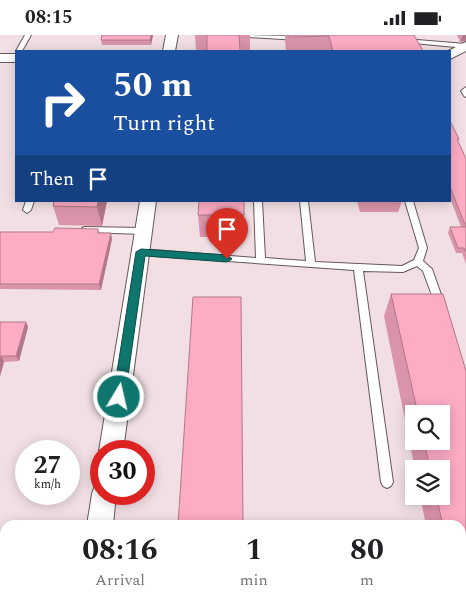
<!DOCTYPE html>
<style>
body{margin:0;font-family:Spectral,serif;background:#f6f6f6;color:#202124;height:100vh;display:flex;flex-direction:column;font-size:19px;white-space:nowrap}
*{box-sizing:border-box;margin:0}
p{font-size:16px;color:#757577}
.icon{flex:none;width:28px;height:28px;fill:none;stroke:currentColor;stroke-width:2;stroke-linecap:round;stroke-linejoin:round}
.map{position:relative;flex:1;overflow:hidden}
.details{position:absolute;left:0px;top:485px;width:466px;height:95px;display:flex;flex-direction:column;background:#fff;border-radius:15px 15px 0 0;box-shadow:0 2px 12px #0003}
.details>*{flex:none}
.guide{position:absolute;left:15px;top:15px;width:436px;height:152px;border-radius:0px;box-shadow:0 2px 12px #0003;background:#1a4fa0;color:#fff;overflow:hidden}
.buttons{position:absolute;left:405px;top:370px;display:grid;gap:10px}
.buttons a{display:grid;place-items:center;width:45px;height:45px;border-radius:0px;background:#fff;box-shadow:0 2px 12px #0003;font-size:25px}
.speed{position:absolute;left:15px;top:405px;display:flex;gap:10px;font-size:25px;font-weight:700;text-align:center}
.speed>*{display:grid;place-content:center;width:65px;height:65px;border-radius:50%;background:#fff;box-shadow:0 2px 12px #0003;line-height:1}
.speed small{font-size:12px;font-weight:400}
.speed .limit{border:8px solid #d22;background:#fff;color:#111}
.pin{position:absolute;display:grid;place-items:center;width:42px;height:42px;color:#fff;margin:-51px -21px;border-radius:50% 50% 50% 0;rotate:-45deg;box-shadow:0 0 5px #0007}
.pin .icon{rotate:45deg}
.me{position:absolute;width:55px;margin:-28px;rotate:9deg;stroke-linejoin:round;filter:drop-shadow(0 0 4px #0008)}
.turn{display:flex;align-items:center;gap:18px;height:105px;padding:0 15px;font-size:22px}
.turn .icon{width:65px;height:65px;stroke-width:2.5}
.turn b{display:block;font-size:35px;line-height:42px}
.then{display:flex;align-items:center;height:48px;padding:0 15px;background:#0003;gap:10px;font-size:19px}
.eta{display:flex;justify-content:space-evenly;align-items:center;height:85px;text-align:center}
.eta b{font-size:30px;font-weight:700;line-height:35px}
.status{display:flex;justify-content:space-between;align-items:center;height:35px;padding:0 25px;background:#fff;direction:ltr}
.status svg{height:14px;fill:currentColor}
.map>svg:first-child{display:block}
</style>
<div class="status"><b>08:15</b><svg viewBox="0 0 49 12"><path d="M0 12V9h3v3zM5 12V6h3v6zM10 12V3h3v9zM15 12V0h3v12zM26 1h20v11H26zM47 4h2v5h-2z"/></svg></div>
<div class="map">
<svg width="466" height="580" viewBox="0 0 466 580">
<rect width="100%" height="100%" fill="#f1dfe4"/>
<g fill="none" stroke-linecap="round" stroke-linejoin="round">
<g stroke="#66575b" stroke-width="2">
<path id="lane" d="M25,0h6l-9,16h-6z
M246,0l52,1 3,2 -3,2 -49,-3z
M405,4l61,5v4l-63,-6v-2z
M466,52v10l-2,-1 -3,-5z
M26,166h8l-3,9 -4,3 -4,-3z
M254,166h8l3,57 41,3 -6,-60h8l7,61 87,4 12,-6 5,-12 -14,-47h8l14,47 -4,13 9,8 13,37 -2,3h-6l-14,-38 -6,-5 -14,6 -40,-1 30,211 -2,4 -4,2 -4,-2 -2,-4 -27,-212 -213,-15 -4,-3 4,-3 115,9z
M85,192l59,1 4,3 -4,3 -62,-2 -1,-2 1,-2z"/>
</g>
<g stroke="#66575b" stroke-width="2">
<path id="street" d="M166,0h12l-3,16h-12z
M466,7v9l-16,8v-8h-2z
M0,19h16v8h-16z
M140,166h16l-33,250h-22v5l-2,-5z
M101,448v11h15l-3,31h-26l5,-31 3,-9z
M73,575h28l-1,5h-28z"/>
</g>
<use href="#lane" fill="#fff" fill-rule="evenodd"/>
<use href="#street" fill="#fff" fill-rule="evenodd"/>
</g>
<path fill="#da94a9" fill-rule="evenodd" d="M102,0h51l-2,10h-49l-1,-5z
M195,0h55v16h-54z
M285,0h129l9,16h-137l-1,-11z
M457,0h9l-6,7z
M450,86l9,18 -1,2 8,18v105l-4,-11h-6l-8,-20 2,-6h11l-11,-29z
M54,166h53l-5,25 -43,-1 -6,-19z
M357,166h45l-4,11h-38z
M198,180h46v22h-44z
M98,194l1,4 13,6 -11,51 -101,-1v-57h53z
M391,259h52l23,77v244h-22l-1,-5h18v-85h-35l-6,-29h21v-27h-26l-31,-153zM414,379h27v27h-27z
M0,287h26l2,5 -9,34 -15,1 -4,14z"/>
<path fill="#b17889" d="M151,0h2l-2,10 -1,-5z
M463,0h3v6l-6,1z
M98,166h9l-5,25 -5,-19z
M111,198l1,6 -11,51 -2,-6z
M26,287l2,5 -9,34 -3,-5z
M1,321l3,6 -4,14v-16z"/>
<path fill="#fdacc4" stroke="#b17889" d="M102,0h49l-1,5h-49z
M207,0h32l1,16h-33z
M288,0h126l9,16h-90l-4,-15 -41,1z
M450,86l9,18h-2l9,20v68l-16,-40z
M54,166h44l-1,6 -44,-1z
M199,166h45v14h-46z
M450,192h16v25l-2,-4h-6z
M55,193l43,1v4h13l-12,51h-99v-52h53z
M391,259h52l23,77v244h-3l-2,-7v-83h-18l-7,-29h5v-27h-11l-6,-28h17v-27h-23z
M193,262h48l2,228h-65z
M0,287h26l-10,34h-15l-1,4z
M173,575h71v5h-72z"/>
<path fill="#0f766e" stroke="#0a4d48" d="M141,214l86,6 5,4 -5,3 -82,-6 -20,141 -6,5 -6,-5 23,-145z"/>
</svg>
<div class="buttons">
<a><svg class="icon" aria-label="search" viewBox="0 0 24 24"><circle cx="10" cy="10" r="6"/><path d="M15 15l6 6"/></svg></a>
<a><svg class="icon" aria-label="layers" viewBox="0 0 24 24"><path d="M12 4l9 5-9 5-9-5zM3 14l9 5 9-5"/></svg></a>
</div>
<div class="speed"><div>27<small>km/h</small></div><div class="limit">30</div></div>
<div class="pin" style="left:227px;top:224px;background:#d93025"><svg class="icon" aria-label="arrive" viewBox="0 0 24 24"><path d="M6 21V4h12l-3 4 3 4H6"/></svg></div>
<svg class="me" style="left:119px;top:362px" viewBox="-20 -20 40 40"><circle r="17" fill="#0f766e" stroke="#fff" stroke-width="3"/><path d="M0-11L8 9 0 5-8 9z" fill="#fff"/></svg>
<div class="guide">
<div class="turn"><svg class="icon" aria-label="right" viewBox="0 0 24 24"><path d="M7 20v-9h11M14 6l5 5-5 5"/></svg><div><b>50 m</b>Turn right</div></div>
<div class="then">Then<svg class="icon" aria-label="arrive" viewBox="0 0 24 24"><path d="M6 21V4h12l-3 4 3 4H6"/></svg></div>
</div>
<section class="details">
<div class="eta">
<div><b>08:16</b><p>Arrival</p></div>
<div><b>1</b><p>min</p></div>
<div><b>80</b><p>m</p></div>
</div>
</section>
</div>
